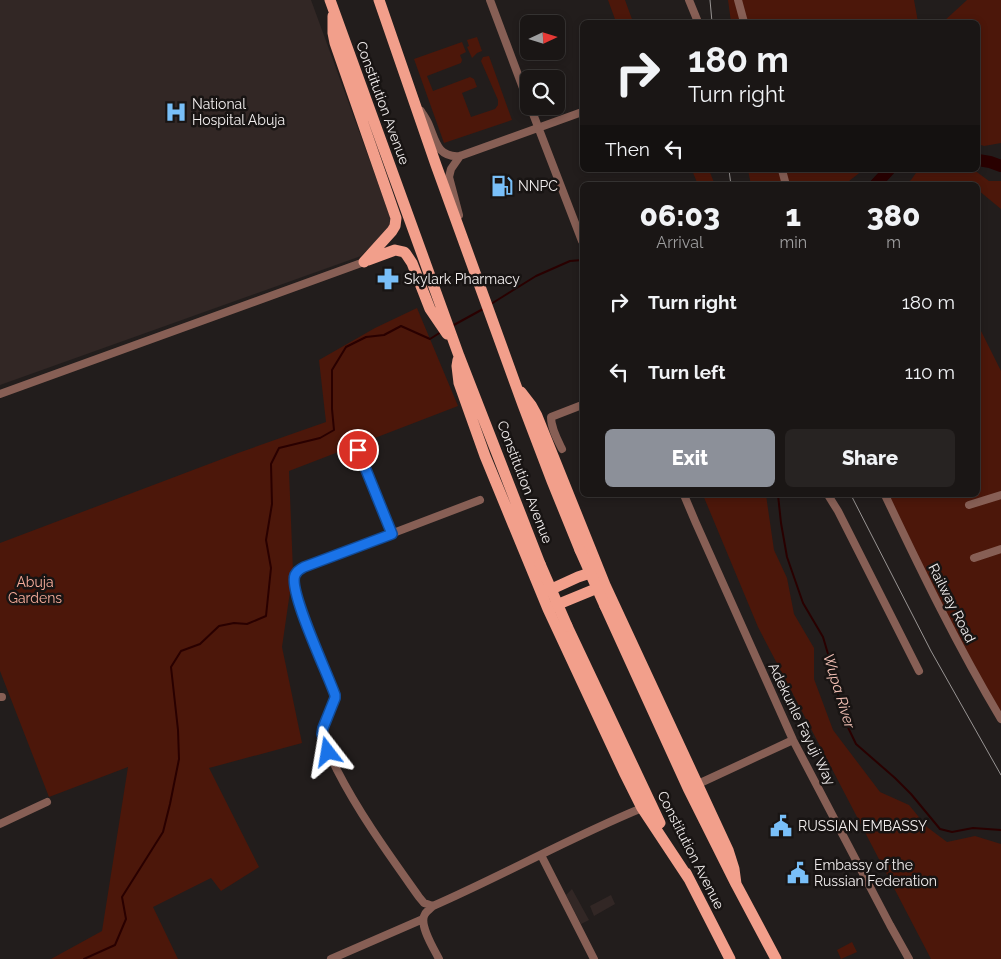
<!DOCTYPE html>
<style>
body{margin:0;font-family:Raleway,sans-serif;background:#272322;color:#f1f3f6;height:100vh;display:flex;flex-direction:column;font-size:19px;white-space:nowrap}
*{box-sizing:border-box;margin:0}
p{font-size:16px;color:#9f9fa0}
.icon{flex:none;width:28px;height:28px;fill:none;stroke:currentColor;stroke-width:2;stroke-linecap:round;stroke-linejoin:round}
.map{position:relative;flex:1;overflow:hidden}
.side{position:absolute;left:580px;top:182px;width:400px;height:315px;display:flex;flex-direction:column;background:#1a1615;border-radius:8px;box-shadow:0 2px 8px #0003,0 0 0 1px #383534}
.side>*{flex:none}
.banner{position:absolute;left:580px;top:20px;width:400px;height:152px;border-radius:8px;box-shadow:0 2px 8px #0003,0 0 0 1px #383534;background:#1a1615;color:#f1f3f6;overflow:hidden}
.needle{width:32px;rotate:86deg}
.fabs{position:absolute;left:520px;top:15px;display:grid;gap:10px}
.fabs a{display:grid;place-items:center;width:45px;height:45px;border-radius:8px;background:#1a1615;box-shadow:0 2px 8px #0003,0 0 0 1px #383534;font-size:25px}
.pin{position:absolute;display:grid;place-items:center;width:42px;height:42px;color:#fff;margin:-21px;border:2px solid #fff;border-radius:50%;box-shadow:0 1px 5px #0007}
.me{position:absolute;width:55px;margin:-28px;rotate:346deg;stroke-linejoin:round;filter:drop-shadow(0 0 4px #0008)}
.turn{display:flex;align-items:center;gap:18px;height:105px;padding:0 25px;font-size:22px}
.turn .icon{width:65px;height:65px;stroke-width:2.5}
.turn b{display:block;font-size:35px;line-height:42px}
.then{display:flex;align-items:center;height:48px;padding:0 25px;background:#0003;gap:10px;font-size:19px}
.eta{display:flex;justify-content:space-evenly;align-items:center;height:85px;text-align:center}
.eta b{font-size:30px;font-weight:800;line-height:35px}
.primary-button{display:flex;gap:10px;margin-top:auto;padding:10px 25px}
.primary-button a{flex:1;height:58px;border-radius:8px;background:#8c9099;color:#fff;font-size:20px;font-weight:800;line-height:58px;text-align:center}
.primary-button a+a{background:#272322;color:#f1f3f6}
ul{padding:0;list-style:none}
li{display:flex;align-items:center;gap:15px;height:70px;padding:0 25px}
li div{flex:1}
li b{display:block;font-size:19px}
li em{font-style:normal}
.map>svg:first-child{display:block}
</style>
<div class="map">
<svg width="1001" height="959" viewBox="0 0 1001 959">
<rect width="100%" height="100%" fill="#221d1c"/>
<path fill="#322725" d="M0,0h311l82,224 -32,32 -361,129z
M572,889l17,31 -8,4 -15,-29z
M611,895l4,9 -21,12 -4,-10z"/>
<path fill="#4c170a" d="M608,0h17l8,22h-17z
M728,0h186l4,22h-187z
M967,0h34v143l-17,3 -6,-2v-122h-35z
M477,37l5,14 -5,2 -5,5 -5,-11 2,-1 -2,-6z
M462,42l4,10 -6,3 2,5 -1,3 -34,13 6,15 37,-14 4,2 3,8 -15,6 9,24 24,-8 3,-4v-5l-17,-39 2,-4 6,-1 23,64 -68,23 -30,-84z
M692,170h17l6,15h-17z
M748,170h115l-19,15h-93z
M918,170h56l15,11h12v28l-23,-19v-5h-75l8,-5z
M417,308l41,98 -169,65 4,100 -11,76 20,96 -93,25 50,99 -38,24 -10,-13 -58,29 25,52h-127l51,-28 26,-164 -79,30 -49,-126v-128l238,-90 88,-31 -7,-62 56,-32z
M978,308l3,23 20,40v348l-116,-224h93z
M703,495h63l8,55 13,28 7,36 20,34v31l19,51 47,62 29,13 18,22 20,15 28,-6 26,8v115h-70l-173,-332z
M852,942l5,10 -16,7 -4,-9z"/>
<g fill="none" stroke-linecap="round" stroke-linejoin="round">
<path stroke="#290000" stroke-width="2" d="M491,304l45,-28 34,-15 12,-1
M452,326l31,-17
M778,495l3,28 6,34 16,46 20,34 8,27 12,53 13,27 39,34 16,16 29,35 12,3 21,-4 28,2
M84,959l31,-14 11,-26 -4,-22 41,-65 7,-28 9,-45 -1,-29 -7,-63 10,-16 19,-7 19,-18 15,-3 13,1 19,-8 5,-48 -5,-28 6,-36 -1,-40 8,-16 41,-10 14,-8 -2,-21v-39l14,-23 20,-10 18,-2 17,-9 29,13 11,-7"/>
<path stroke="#290000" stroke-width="12" d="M978,160l12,2 11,4
M875,185l14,-15"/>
<path stroke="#875f55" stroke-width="8" d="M490,0l39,104
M689,0l9,22
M738,0l6,22
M530,106l52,135
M421,111c3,5 6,9 8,14 7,17 9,33 31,31l122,-44
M782,170l4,15
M459,215l-10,-38 2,-8 9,-13
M0,394l364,-132
M562,449c-5,-10 -11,-21 -11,-32l31,-12
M358,450l34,83
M684,495l11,26 98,219 97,185 19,34
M828,495l10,16 81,160
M885,495c36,76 73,152 116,224
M969,505l32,-10
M974,558l27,-9
M0,697h2
M698,784l95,-44
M0,824l47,-22
M541,855l53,104
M433,906l-9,-3 -5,-6c-29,-41 -59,-82 -82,-127 -5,-11 -13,-23 -14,-35 -2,-15 13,-26 12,-40 -7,-21 -47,-103 -40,-120 2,-4 5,-6 9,-8l176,-67
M331,959l92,-40
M439,959c-5,-10 -21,-35 -14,-45 2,-3 6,-6 8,-8 71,-31 138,-69 209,-98"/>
<path stroke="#f29f8b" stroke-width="11" d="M330,0l129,356 81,208
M379,0l57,165 87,240 29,76 28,69
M333,16v17l2,10 61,175 -1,8 -3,5 -28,31
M368,260l27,-10 9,2 2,2 6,9 18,46 17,25
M458,360l-1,6 2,17 26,73 63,153 76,163 18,36 47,71
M521,392l10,13 6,11 68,169 123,265 6,19 2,15
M543,593l35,-16 21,-7
M605,606l83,182 48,96 40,75
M549,608l56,-23
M567,626l93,197
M686,873l44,86"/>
<path stroke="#999594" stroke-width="1" d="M710,0l2,22
M729,170l2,15
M851,495l80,156 70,124"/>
<path stroke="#f29f8b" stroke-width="11" d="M580,550l25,56
M540,564l27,62"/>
</g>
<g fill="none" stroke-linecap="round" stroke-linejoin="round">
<g stroke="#114b97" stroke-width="12">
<path id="route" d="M328,752l-6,-18 1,-6 12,-30v-3c-7,-21 -47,-104 -40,-120 2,-4 5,-6 9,-8l88,-33 -34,-84"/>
</g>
<use href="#route" stroke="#1a73e8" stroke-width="9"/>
</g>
<defs>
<g id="hospital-bare" transform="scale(1.725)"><path d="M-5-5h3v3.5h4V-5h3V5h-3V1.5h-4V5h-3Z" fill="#79bff8" stroke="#181413" stroke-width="2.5" paint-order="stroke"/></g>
<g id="fuel-bare" transform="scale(1.725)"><path d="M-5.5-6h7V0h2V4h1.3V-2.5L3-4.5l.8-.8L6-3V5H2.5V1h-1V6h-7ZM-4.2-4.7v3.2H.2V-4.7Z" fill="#79bff8" stroke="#181413" stroke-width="2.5" paint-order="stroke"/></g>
<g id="pharmacy-bare" transform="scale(1.725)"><path d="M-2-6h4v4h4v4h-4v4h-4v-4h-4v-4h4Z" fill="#79bff8" stroke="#181413" stroke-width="2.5" paint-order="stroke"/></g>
<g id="civic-bare" transform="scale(1.725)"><path d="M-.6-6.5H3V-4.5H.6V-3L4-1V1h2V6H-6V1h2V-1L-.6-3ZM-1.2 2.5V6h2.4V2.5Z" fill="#79bff8" stroke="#181413" stroke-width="2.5" paint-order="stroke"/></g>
</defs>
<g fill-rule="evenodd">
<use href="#hospital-bare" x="176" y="112"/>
<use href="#fuel-bare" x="502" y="186"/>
<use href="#pharmacy-bare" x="388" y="279"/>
<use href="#civic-bare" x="781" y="826"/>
<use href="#civic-bare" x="798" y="873"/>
</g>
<g text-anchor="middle" stroke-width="5" stroke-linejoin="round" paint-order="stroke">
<g font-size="14" fill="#f2eeee" stroke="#181413">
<text transform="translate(383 103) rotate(70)" y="5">Constitution Avenue</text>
<text transform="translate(525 482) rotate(69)" y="5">Constitution Avenue</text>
<text transform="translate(952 603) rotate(63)" y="5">Railway Road</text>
<text transform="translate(802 724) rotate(64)" y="5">Adekunle Fayuji Way</text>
<text transform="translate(691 850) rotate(63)" y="5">Constitution Avenue</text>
</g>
<g font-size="14" fill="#f2eeee" stroke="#181413" text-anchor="start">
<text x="192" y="109">National<tspan x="192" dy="16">Hospital Abuja</tspan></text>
<text x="518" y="191">NNPC</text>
<text x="404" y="284">Skylark Pharmacy</text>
<text x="798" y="831">RUSSIAN EMBASSY</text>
<text x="814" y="870">Embassy of the<tspan x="814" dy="16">Russian Federation</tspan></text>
</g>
<g font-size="14" fill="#f7ad9b" stroke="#181413">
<text x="35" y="587">Abuja<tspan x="35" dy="16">Gardens</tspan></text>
</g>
<g font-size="15" font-style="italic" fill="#f5c2b6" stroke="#181413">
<text transform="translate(839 691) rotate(73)" y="5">Wupa River</text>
</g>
</g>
</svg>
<div class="fabs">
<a><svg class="needle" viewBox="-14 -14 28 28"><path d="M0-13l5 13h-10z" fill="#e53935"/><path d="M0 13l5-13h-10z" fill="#9f9fa0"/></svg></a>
<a><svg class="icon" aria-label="search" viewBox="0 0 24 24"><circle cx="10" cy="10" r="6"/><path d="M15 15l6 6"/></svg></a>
</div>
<div class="pin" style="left:358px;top:450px;background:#d93025"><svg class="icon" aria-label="arrive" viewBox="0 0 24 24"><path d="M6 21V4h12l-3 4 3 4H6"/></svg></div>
<svg class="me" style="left:328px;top:752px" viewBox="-20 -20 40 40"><path d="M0-17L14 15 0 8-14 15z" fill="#1a73e8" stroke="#fff" stroke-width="4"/></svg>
<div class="banner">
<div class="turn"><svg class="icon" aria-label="right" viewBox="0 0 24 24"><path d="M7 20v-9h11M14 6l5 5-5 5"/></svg><div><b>180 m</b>Turn right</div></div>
<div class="then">Then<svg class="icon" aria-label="left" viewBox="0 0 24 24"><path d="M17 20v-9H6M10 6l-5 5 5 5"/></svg></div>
</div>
<section class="side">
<div class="eta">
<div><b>06:03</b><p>Arrival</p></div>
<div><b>1</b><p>min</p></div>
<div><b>380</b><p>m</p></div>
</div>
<ul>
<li><svg class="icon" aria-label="right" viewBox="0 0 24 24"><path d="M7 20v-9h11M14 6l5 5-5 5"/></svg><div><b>Turn right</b></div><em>180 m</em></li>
<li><svg class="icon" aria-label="left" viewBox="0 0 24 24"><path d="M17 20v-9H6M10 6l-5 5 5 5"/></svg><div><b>Turn left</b></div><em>110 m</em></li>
</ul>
<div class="primary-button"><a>Exit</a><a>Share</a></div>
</section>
</div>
